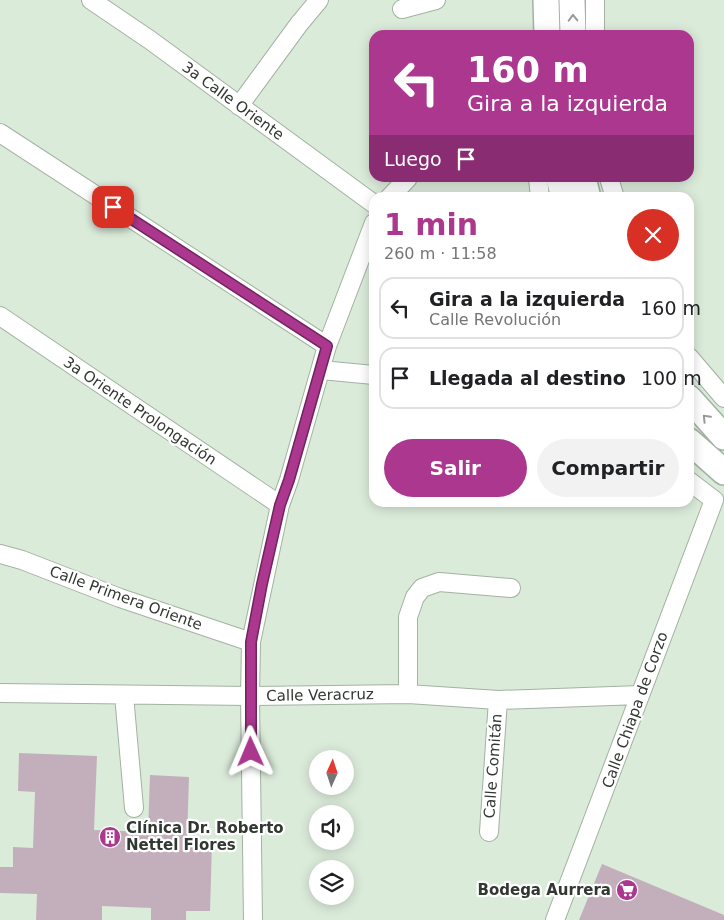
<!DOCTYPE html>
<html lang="es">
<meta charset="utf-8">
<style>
body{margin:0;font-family:"DejaVu Sans",sans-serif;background:#f2f2f2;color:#202124;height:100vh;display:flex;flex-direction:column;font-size:19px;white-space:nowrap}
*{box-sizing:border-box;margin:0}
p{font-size:16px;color:#757577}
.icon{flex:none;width:28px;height:28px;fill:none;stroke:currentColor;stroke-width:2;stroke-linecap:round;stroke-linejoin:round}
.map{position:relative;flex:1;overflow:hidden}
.sheet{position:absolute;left:369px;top:192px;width:325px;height:315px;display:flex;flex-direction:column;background:#fff;border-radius:15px;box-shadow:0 2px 12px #0003}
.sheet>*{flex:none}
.guide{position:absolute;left:369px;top:30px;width:325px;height:152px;border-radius:15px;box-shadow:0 2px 12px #0003;background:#ac378f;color:#fff;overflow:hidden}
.needle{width:32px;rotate:3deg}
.tools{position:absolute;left:309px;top:750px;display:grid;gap:10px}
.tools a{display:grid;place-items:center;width:45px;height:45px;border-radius:50%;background:#fff;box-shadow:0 2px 12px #0003;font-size:25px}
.pin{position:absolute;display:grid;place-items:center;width:42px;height:42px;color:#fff;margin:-21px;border-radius:10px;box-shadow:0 2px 8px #0006}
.me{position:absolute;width:55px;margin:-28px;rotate:359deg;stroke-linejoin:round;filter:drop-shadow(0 0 4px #0008)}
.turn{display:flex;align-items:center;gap:18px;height:105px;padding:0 15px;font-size:22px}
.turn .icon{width:65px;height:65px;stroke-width:2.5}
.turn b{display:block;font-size:35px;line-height:42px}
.then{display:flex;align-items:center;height:48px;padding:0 15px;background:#0003;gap:10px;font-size:19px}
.round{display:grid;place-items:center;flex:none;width:52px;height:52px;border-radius:26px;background:#f2f2f2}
.headline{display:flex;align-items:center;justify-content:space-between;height:85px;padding:0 15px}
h1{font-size:30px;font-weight:600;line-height:38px;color:#ac378f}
.action{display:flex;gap:10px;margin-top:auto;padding:10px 15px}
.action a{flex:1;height:58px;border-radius:30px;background:#ac378f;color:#fff;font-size:20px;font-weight:600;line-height:58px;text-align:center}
.action a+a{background:#f2f2f2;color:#202124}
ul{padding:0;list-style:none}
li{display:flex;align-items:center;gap:15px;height:62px;margin:0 10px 8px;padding:0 5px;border:2px solid #e0e0e0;border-radius:15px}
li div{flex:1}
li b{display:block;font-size:19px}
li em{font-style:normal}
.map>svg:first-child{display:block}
</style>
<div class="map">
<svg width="724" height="920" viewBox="0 0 724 920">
<rect width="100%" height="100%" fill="#dbebda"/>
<path fill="#c3afbc" d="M19,753l78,3 -3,74 54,2 2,-57 39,2 -2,65 25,1 -2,68h-24v9h-35v-12l-49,-2v14h-66l1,-26 -37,-1v-26h13v-20l20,1 2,-56 -17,-1z
M602,864l122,51v5h-145z"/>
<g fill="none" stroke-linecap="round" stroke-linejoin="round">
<g stroke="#a3b2a2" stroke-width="20">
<path id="minor" d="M91,0l59,40 224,164
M595,0v35
M402,9l34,-9
M239,106l60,-82 20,-24
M0,133l327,213
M538,178l2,20
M609,178l6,20
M389,198l19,-20
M0,316l280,189
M689,357l35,41
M321,370l53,5
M0,554l22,6 98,38 131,44
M0,693l250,3 158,-2 90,6 142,-5
M408,694v-77l7,-20 7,-9 17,-6 72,6
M124,695l10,113
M489,832l9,-132
M253,920l-3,-224 1,-54 29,-137 9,-25 38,-134 47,-123
M555,920l159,-420 -25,-19"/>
</g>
<g stroke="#a3b2a2" stroke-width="28">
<path id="highway" d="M546,0l1,35
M572,0l1,35
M559,178l5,20
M583,178l5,20
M689,398l35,39
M689,441l35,31"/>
</g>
<use href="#minor" stroke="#fff" stroke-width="18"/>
<use href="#highway" stroke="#fff" stroke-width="25"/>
</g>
<defs><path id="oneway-chevron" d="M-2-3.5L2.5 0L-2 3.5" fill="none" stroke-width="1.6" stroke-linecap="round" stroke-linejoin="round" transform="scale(1.25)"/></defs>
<g stroke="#989b98">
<use href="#oneway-chevron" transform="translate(573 18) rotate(-91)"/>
<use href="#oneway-chevron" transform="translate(706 418) rotate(-134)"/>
</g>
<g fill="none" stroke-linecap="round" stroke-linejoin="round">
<g stroke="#70245d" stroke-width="12">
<path id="route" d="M113,207l214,139 -38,134 -9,25 -18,79 -11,58v110"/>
</g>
<use href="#route" stroke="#ac378f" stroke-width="9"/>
</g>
<defs>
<g id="building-disc" transform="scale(1.125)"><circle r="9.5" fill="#ac378f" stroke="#fff"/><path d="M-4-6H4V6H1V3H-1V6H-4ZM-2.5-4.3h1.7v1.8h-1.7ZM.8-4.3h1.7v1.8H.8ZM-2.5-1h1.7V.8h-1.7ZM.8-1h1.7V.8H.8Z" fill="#fff"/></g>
<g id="supermarket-disc" transform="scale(1.125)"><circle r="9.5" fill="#ac378f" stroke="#fff"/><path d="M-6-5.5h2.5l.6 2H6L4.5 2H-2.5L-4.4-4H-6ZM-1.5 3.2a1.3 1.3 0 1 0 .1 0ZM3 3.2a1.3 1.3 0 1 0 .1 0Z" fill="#fff"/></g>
</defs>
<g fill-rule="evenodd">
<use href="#building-disc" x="110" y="837"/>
<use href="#supermarket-disc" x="627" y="890"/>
</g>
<g text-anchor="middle" stroke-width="4.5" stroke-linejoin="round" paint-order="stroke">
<g font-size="15" fill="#313731" stroke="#fff">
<text transform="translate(233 101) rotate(36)" y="5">3a Calle Oriente</text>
<text transform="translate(140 411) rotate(34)" y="5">3a Oriente Prolongación</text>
<text transform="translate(126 598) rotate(20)" y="5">Calle Primera Oriente</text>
<text transform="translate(320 695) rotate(-1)" y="5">Calle Veracruz</text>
<text transform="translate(635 710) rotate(-70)" y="5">Calle Chiapa de Corzo</text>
<text transform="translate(493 766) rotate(-86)" y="5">Calle Comitán</text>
</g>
<g font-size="15" font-weight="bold" fill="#313731" stroke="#fff" text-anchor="start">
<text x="126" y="833">Clínica Dr. Roberto<tspan x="126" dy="17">Nettel Flores</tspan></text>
<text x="611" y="895" text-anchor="end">Bodega Aurrera</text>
</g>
</g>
</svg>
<div class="tools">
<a><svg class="needle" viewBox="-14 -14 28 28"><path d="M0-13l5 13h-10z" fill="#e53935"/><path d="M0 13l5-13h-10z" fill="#757577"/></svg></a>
<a><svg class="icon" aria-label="sound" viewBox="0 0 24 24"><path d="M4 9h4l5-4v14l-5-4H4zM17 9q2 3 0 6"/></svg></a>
<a><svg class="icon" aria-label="layers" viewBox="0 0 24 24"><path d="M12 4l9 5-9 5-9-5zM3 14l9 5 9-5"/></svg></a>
</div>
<div class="pin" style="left:113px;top:207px;background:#d93025"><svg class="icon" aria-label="arrive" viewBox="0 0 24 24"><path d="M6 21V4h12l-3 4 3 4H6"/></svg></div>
<svg class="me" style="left:251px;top:752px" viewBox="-20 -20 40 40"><path d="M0-17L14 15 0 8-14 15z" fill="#ac378f" stroke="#fff" stroke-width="4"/></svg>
<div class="guide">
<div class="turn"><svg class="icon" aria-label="left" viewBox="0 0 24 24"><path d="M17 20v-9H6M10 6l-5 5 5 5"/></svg><div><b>160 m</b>Gira a la izquierda</div></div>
<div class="then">Luego<svg class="icon" aria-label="arrive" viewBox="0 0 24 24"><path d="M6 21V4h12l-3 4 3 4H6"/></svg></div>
</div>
<section class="sheet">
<div class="headline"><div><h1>1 min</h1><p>260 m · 11:58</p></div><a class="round" style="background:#d93025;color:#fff"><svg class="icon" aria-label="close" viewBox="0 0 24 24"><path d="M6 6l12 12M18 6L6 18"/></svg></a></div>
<ul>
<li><svg class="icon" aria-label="left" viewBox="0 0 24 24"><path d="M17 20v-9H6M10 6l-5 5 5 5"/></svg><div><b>Gira a la izquierda</b><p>Calle Revolución</p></div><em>160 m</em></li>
<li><svg class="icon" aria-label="arrive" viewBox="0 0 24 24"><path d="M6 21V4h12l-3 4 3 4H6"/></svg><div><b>Llegada al destino</b></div><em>100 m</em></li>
</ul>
<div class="action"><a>Salir</a><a>Compartir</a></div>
</section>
</div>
